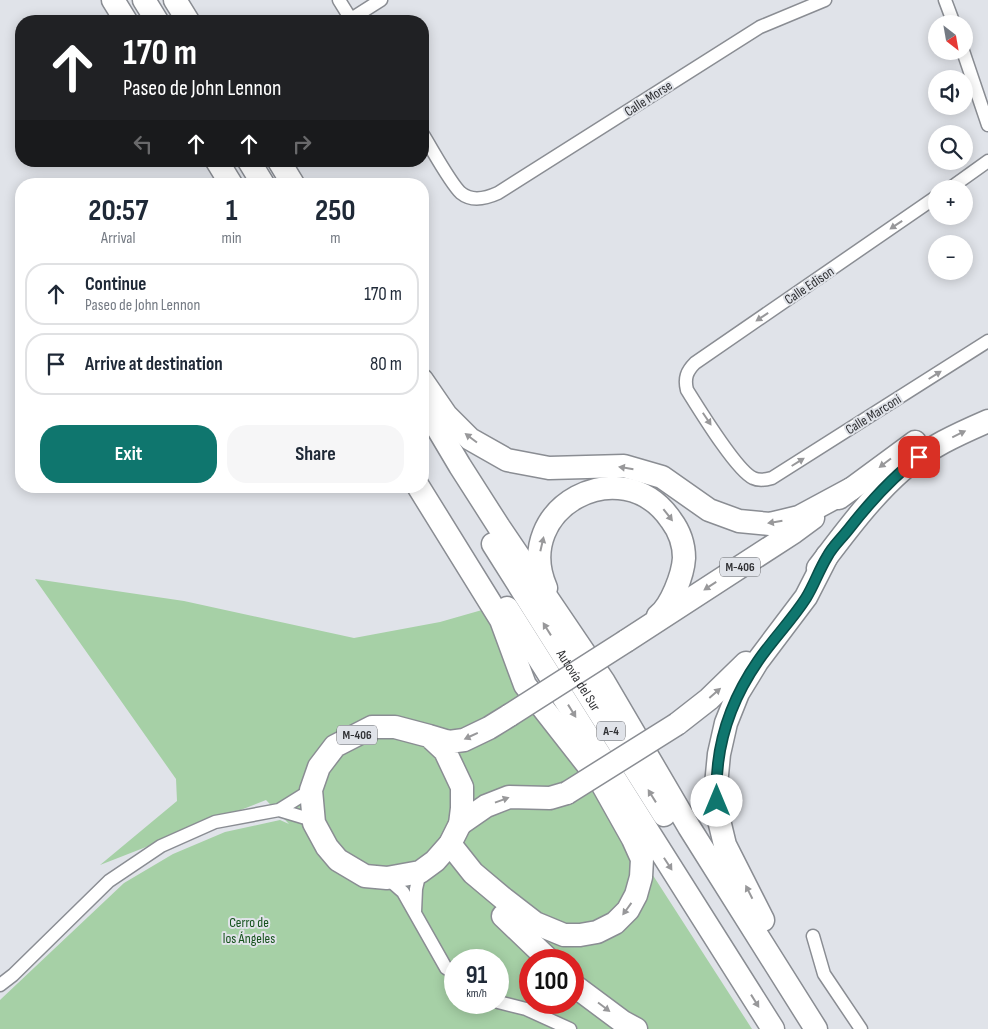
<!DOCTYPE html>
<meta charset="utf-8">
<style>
body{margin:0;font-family:"Sofia Sans Condensed",sans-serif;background:#f6f6f7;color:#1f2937;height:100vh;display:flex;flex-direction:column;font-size:19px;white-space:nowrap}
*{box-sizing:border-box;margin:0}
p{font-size:16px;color:#747a83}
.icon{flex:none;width:28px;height:28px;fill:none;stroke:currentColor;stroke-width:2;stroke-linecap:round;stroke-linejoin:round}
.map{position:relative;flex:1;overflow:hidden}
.drawer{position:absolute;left:15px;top:178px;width:414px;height:315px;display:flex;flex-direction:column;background:#fff;border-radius:20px;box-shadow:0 2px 12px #0003}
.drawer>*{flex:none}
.hud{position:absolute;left:15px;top:15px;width:414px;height:152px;border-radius:20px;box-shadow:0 2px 12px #0003;background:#202124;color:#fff;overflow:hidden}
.needle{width:32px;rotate:149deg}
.buttons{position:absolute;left:928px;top:15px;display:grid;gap:10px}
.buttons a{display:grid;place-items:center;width:45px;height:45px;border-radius:50%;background:#fff;box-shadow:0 2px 12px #0003;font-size:25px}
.speed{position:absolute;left:444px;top:949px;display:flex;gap:10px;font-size:25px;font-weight:700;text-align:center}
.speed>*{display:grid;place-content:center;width:65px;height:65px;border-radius:50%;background:#fff;box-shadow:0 2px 12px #0003;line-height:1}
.speed small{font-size:12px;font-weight:400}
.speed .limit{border:8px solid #d22;background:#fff;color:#111}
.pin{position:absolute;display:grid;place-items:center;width:42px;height:42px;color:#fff;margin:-21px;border-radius:10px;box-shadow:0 2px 8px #0006}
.me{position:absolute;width:55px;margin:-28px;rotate:0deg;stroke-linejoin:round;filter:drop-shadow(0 0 4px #0008)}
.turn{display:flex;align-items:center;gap:18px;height:105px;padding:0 25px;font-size:22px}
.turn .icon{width:65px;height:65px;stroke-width:2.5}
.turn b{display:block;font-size:35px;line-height:42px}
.lanes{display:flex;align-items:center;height:48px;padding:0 25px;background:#0003;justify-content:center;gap:25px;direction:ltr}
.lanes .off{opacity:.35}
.eta{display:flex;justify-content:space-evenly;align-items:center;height:85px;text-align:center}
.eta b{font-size:30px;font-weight:700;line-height:35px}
.button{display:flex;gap:10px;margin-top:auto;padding:10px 25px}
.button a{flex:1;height:58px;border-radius:20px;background:#0f766e;color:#fff;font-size:20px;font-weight:700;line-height:58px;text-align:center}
.button a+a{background:#f6f6f7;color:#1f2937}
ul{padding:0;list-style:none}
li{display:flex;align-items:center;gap:15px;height:62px;margin:0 10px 8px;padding:0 15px;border:2px solid #e0e1e3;border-radius:20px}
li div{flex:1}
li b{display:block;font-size:19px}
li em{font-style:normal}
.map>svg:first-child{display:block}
</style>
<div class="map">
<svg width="988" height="1029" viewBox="0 0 988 1029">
<rect width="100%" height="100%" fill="#e0e3e9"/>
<path fill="#a6d0a6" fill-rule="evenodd" d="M35,579l149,22 170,37 86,-16 42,-12 270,419h-752v-29l124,-117 49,-29 52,-22 55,-12 9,4 -23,-24 -166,65 77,-64 -1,-22zM455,960h43v42h-43zM530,960h42v42h-42z"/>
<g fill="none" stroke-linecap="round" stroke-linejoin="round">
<g stroke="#8a8d93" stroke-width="15">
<path id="street" d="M339,0l13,21
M945,0l9,24
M351,19l30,-19
M963,51l25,74
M422,133c9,14 28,50 39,60 11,9 26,5 37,0l262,-166 65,-27
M949,189l39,-28
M936,197l-241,166c-8,8 -11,15 -8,27 12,19 49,80 66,88 6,3 12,2 19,0l216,-137
M279,810l30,9 5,4
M387,878l16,14 43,76 9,6
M415,912l1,-23 4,-17
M813,936l11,38 37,55
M0,985l13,-10 96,-94 52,-35 54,-24 64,-12 32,-20
M498,1002l28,7 44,20"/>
</g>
<g stroke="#8a8d93" stroke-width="25">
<g id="highway">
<path d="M113,0l13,21"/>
<path d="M144,0l13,21"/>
<path d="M175,0l13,21"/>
<path d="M217,161l14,23"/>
<path d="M249,161l14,23"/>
<path d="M279,161l14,23"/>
<path d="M422,380l24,35 24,24 37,21 42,8 75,-2 38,11 47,33 30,11 31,3 29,-7 52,-28"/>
<path d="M422,402l38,64 39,61 105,155 85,145 127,202"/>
<path d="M418,486l83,134 24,65 76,97 32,57 9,20 -1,18 -5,18 -8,15 -13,13 -18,9 -17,3h-16l-29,-12 -31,-24 -31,-26 -23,-29"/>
<path d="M839,498l76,-56"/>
<path id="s1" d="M493,544l171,271"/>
<path d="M818,568c26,-34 52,-70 84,-98 25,-22 56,-36 86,-49"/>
<path d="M546,588c-35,-80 76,-140 125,-68 9,12 13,23 13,38 -1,17 -13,48 -26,58"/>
<path d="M507,608l266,421"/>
<path d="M626,641l168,-109 19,-14"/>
<path d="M677,724l32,-25 37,-36"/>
<path d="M429,736l16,15 17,36v21l-2,16 -10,20 -15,17 -15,11 -33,6 -22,-2 -27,-16 -11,-13 -13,-24 -3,-33 8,-23 16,-21 37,-19h23l34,9 20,6 15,-2 25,-12 21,-13"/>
<path d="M460,824l26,-18 23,-9 41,1 17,-5"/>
<path d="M503,916l46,44"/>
<path d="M763,920l-38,-75 -7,-29 -2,-31 3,-31 7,-31 12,-30 19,-31 49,-65 21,-41"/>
<path d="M572,984l51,38 13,7"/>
</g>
</g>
<use href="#street" stroke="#fff" stroke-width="12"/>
<use href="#highway" stroke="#fff" stroke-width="22"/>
<g stroke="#8a8d93" stroke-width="25" stroke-linecap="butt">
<path id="highway-bridge" d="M510,715l116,-74
M567,793l110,-69"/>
</g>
<use href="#highway-bridge" stroke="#fff" stroke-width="22"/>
</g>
<defs><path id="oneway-solid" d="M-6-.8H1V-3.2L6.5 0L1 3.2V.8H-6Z" transform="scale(1.25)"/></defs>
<g fill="#98989a">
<use href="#oneway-solid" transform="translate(896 225) rotate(146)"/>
<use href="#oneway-solid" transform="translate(762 317) rotate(146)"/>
<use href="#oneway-solid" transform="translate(935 375) rotate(-32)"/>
<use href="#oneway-solid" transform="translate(707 419) rotate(56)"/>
<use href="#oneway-solid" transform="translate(959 434) rotate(-26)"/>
<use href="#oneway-solid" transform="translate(471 438) rotate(-143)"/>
<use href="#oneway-solid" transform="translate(798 462) rotate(-32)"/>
<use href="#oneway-solid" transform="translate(885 463) rotate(143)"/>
<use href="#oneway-solid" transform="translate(626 468) rotate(-171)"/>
<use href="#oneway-solid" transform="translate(668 515) rotate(52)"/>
<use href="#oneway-solid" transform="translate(775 522) rotate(171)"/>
<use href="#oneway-solid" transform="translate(542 544) rotate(-77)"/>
<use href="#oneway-solid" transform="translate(710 586) rotate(147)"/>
<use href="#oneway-solid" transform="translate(547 629) rotate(-122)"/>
<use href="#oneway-solid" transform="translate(715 693) rotate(-41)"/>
<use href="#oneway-solid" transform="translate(572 711) rotate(58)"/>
<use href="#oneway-solid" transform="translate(471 736) rotate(155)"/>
<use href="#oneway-solid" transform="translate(652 796) rotate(-122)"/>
<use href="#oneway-solid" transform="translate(502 800) rotate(-20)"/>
<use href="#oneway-solid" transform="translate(668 864) rotate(57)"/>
<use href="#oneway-solid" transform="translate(749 892) rotate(-117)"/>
<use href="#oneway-solid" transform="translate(627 909) rotate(126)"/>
<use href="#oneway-solid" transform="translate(755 1001) rotate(58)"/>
<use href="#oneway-solid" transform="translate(604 1007) rotate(37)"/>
</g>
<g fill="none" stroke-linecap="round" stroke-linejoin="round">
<g stroke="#0a4d48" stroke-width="12">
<path id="route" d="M717,801c-3,-51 12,-98 41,-140 15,-22 34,-41 48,-63 8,-13 13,-28 21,-41 5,-10 14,-18 21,-27 21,-27 43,-52 71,-73"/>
</g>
<use href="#route" stroke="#0f766e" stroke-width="9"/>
</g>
<g text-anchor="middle" stroke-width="4" stroke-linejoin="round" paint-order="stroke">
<g fill="#e0e3e9" stroke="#65666a" stroke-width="1">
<rect x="720" y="557.5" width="40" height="19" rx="4"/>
<rect x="597" y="721.5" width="28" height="19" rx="4"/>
<rect x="337" y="725.5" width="40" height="19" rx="4"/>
</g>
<g font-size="12" font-weight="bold" fill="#303134">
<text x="740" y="571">M-406</text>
<text x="611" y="735">A-4</text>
<text x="357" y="739">M-406</text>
</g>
<g font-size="14" fill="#303134" stroke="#e0e3e9">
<text transform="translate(648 98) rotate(-33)" y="5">Calle Morse</text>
<text transform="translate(809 285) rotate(-34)" y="5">Calle Edison</text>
<text transform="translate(873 414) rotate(-32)" y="5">Calle Marconi</text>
<text dy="5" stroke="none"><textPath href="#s1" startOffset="161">Autovía del Sur</textPath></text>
</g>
<g font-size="14" fill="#15511c" stroke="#e0e3e9">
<text x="249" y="927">Cerro de<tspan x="249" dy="16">los Ángeles</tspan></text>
</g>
</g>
</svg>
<div class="buttons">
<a><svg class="needle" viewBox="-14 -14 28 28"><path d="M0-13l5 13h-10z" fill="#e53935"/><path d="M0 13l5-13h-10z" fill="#747a83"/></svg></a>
<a><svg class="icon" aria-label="sound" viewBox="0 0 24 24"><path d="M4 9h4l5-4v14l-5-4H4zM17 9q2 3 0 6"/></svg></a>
<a><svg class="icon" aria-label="search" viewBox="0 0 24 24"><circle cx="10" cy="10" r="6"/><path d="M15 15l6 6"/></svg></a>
<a>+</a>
<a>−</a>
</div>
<div class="speed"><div>91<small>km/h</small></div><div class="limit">100</div></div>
<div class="pin" style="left:919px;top:457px;background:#d93025"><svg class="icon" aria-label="arrive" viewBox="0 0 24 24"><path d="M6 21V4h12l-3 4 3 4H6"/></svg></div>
<svg class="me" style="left:717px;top:801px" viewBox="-20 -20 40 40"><circle r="19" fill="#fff"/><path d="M0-13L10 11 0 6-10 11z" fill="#0f766e"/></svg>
<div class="hud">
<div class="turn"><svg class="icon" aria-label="ahead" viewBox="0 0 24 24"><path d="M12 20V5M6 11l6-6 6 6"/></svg><div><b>170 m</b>Paseo de John Lennon</div></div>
<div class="lanes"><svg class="icon off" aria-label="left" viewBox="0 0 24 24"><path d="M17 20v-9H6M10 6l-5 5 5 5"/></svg><svg class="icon" aria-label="ahead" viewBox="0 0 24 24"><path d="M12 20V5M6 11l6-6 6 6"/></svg><svg class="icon" aria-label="ahead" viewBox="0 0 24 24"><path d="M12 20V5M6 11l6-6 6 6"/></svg><svg class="icon off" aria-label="right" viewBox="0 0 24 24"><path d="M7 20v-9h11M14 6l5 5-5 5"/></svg></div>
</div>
<section class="drawer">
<div class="eta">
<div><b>20:57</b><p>Arrival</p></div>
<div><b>1</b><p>min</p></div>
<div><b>250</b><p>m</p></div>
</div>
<ul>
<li><svg class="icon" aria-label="ahead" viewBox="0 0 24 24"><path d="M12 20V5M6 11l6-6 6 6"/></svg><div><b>Continue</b><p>Paseo de John Lennon</p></div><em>170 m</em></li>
<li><svg class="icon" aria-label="arrive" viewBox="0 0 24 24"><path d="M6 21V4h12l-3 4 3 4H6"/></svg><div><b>Arrive at destination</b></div><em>80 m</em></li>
</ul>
<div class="button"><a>Exit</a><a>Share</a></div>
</section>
</div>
